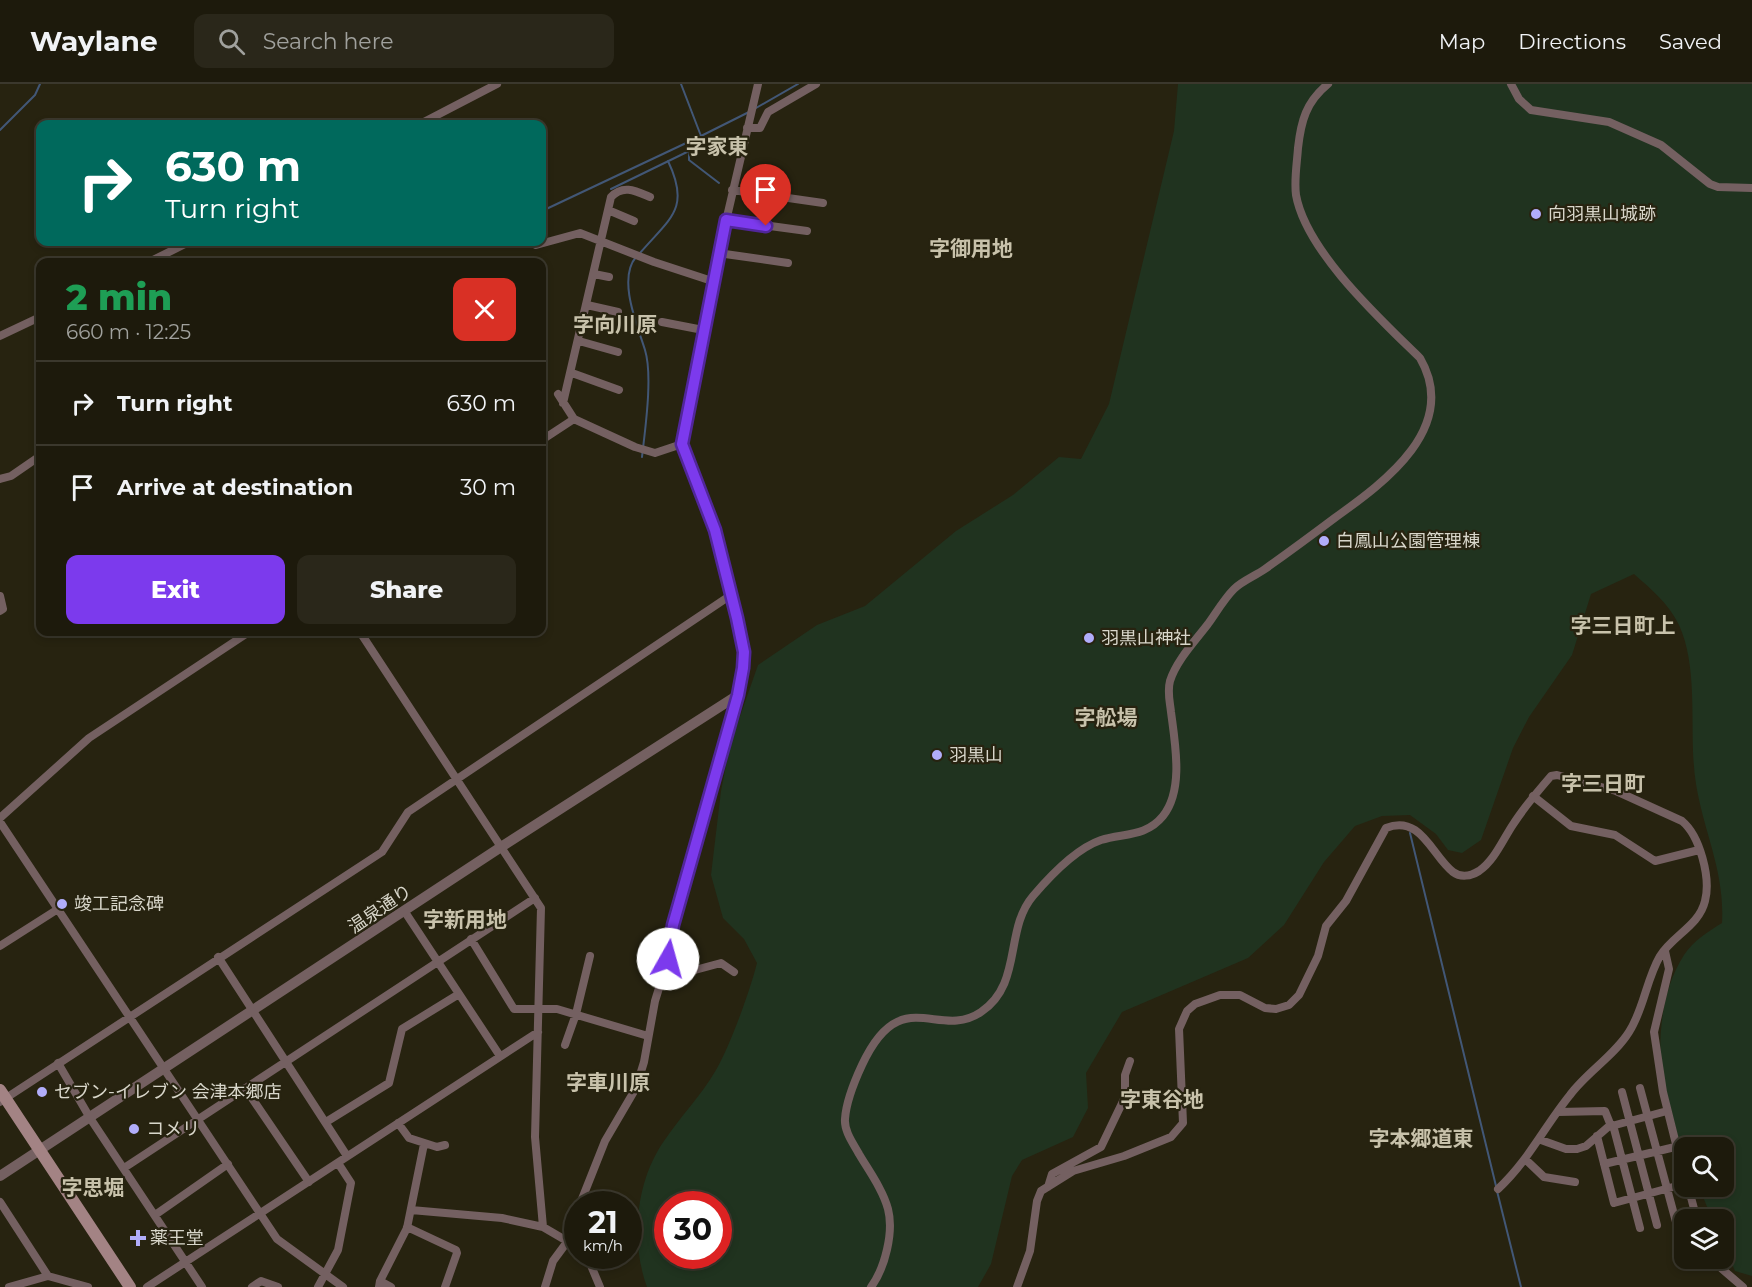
<!DOCTYPE html>
<meta charset="utf-8">
<style>
body{margin:0;font-family:Montserrat,"Noto Sans JP",sans-serif;background:#2a271a;color:#f1f3f6;height:100vh;display:flex;flex-direction:column;font-size:22px;white-space:nowrap}
*{box-sizing:border-box;margin:0}
p{font-size:20px;color:#a0a19d}
.icon{flex:none;width:33px;height:33px;fill:none;stroke:currentColor;stroke-width:2;stroke-linecap:round;stroke-linejoin:round}
.map{position:relative;flex:1;overflow:hidden}
.sheet{position:absolute;left:36px;top:174px;width:510px;height:378px;display:flex;flex-direction:column;background:#1d1a0c;border-radius:12px;box-shadow:0 3px 9px #0003,0 0 0 2px #3b382d}
.sheet>*{flex:none}
.hud{position:absolute;left:36px;top:36px;width:510px;height:126px;border-radius:12px;box-shadow:0 3px 9px #0003,0 0 0 2px #3b382d;background:#00695c;color:#fff;overflow:hidden}
.controls{position:absolute;left:1674px;top:1053px;display:grid;gap:12px}
.controls a{display:grid;place-items:center;width:60px;height:60px;border-radius:12px;background:#1d1a0c;box-shadow:0 3px 9px #0003,0 0 0 2px #3b382d;font-size:30px}
.speed{position:absolute;left:564px;top:1107px;display:flex;gap:12px;font-size:30px;font-weight:700;text-align:center}
.speed>*{display:grid;place-content:center;width:78px;height:78px;border-radius:50%;background:#1d1a0c;box-shadow:0 3px 9px #0003,0 0 0 2px #3b382d;line-height:1}
.speed small{font-size:15px;font-weight:400}
.speed .limit{border:9px solid #d22;background:#fff;color:#111}
.pin{position:absolute;display:grid;place-items:center;width:51px;height:51px;color:#fff;margin:-62px -26px;border-radius:50% 50% 50% 0;rotate:-45deg;box-shadow:0 0 6px #0007}
.pin .icon{rotate:45deg}
.me{position:absolute;width:66px;margin:-33px;rotate:7deg;stroke-linejoin:round;filter:drop-shadow(0 0 4px #0008)}
.turn{display:flex;align-items:center;gap:21px;height:126px;padding:0 30px;font-size:27px}
.turn .icon{width:78px;height:78px;stroke-width:2.5}
.turn b{display:block;font-size:42px;line-height:51px}
.round{display:grid;place-items:center;flex:none;width:63px;height:63px;border-radius:12px;background:#2a271a}
.head{display:flex;align-items:center;justify-content:space-between;height:102px;padding:0 30px}
h1{font-size:36px;font-weight:800;line-height:45px;color:#1e9e55}
.action{display:flex;gap:12px;margin-top:auto;padding:12px 30px}
.action a{flex:1;height:69px;border-radius:12px;background:#7c3aed;color:#fff;font-size:24px;font-weight:800;line-height:69px;text-align:center}
.action a+a{background:#2a271a;color:#f1f3f6}
ul{padding:0;list-style:none}
li{display:flex;align-items:center;gap:18px;height:84px;padding:0 30px;border-top:2px solid #3b382d}
li div{flex:1}
li b{display:block;font-size:22px}
li em{font-style:normal}
header{display:flex;align-items:center;gap:36px;box-sizing:border-box;height:84px;padding:0 30px;background:#1d1a0c;border-bottom:2px solid #3b382d}
header strong{font-size:28px}
nav{display:flex;gap:33px;margin-inline-start:auto;font-size:21px}
.search{width:420px;height:54px;background:#2a271a;display:flex;align-items:center;gap:15px;box-sizing:border-box;padding:0 21px;border-radius:12px;color:#a0a19d;font-size:22px}
.map>svg:first-child{display:block}
</style>
<header>
<strong>Waylane</strong>
<div class="search"><svg class="icon" aria-label="search" viewBox="0 0 24 24"><circle cx="10" cy="10" r="6"/><path d="M15 15l6 6"/></svg>Search here</div>
<nav><a>Map</a><a>Directions</a><a>Saved</a></nav>
</header>
<div class="map">
<svg width="1752" height="1203" viewBox="0 0 1752 1203">
<rect width="100%" height="100%" fill="#272310"/>
<path fill="#20331f" fill-rule="evenodd" d="M1178,0h574v1192l-17,-5 -11,-25v-26l-12,-1 -13,-32 25,-1v-38h-40v5c-28,-54 -35,-144 0,-198 9,-14 25,-24 38,-32 3,-51 -18,-90 -26,-139 -8,-49 4,-113 -17,-159 -10,-21 -28,-36 -45,-51l-43,20 -19,61 -43,62 -16,31 -32,92 -19,13 -14,-3 -12,-16 -26,-19 -28,1 -27,10 -31,36 -40,63 -36,33 -126,54 -36,61 2,35 -15,29 -51,23 -10,16 -21,88 -13,23h-331c-17,-46 -11,-106 17,-146 16,-24 37,-45 52,-71 14,-24 34,-79 41,-107l-13,-24 -21,-21 -12,-43 10,-84 9,-46 28,-80 59,-40 48,-19 91,-75 57,-36 46,-38 22,2 28,-55 65,-273zM668,1120h50v52h-50z"/>
<g fill="none" stroke-linecap="round" stroke-linejoin="round">
<path stroke="#425776" stroke-width="2" d="M681,0l20,52 48,-24
M756,24l42,-24
M0,46l35,-35 5,-11
M689,64v12l30,23
M611,105l76,-37v-9
M542,127l159,-75
M640,169c30,-35 51,-44 28,-92
M636,173c-19,22 2,70 9,93 8,26 0,80 -3,107
M1410,749l86,353
M1497,1107l24,96"/>
<path stroke="#746061" stroke-width="8" d="M1511,0l8,15 12,11 78,12 52,23 49,39 8,3 34,1
M420,40l77,-40
M747,44h13l8,-16 48,-28
M732,106l91,13
M608,126l26,11
M726,136l81,11
M536,161l44,-12 74,29 58,19
M718,169l70,10
M149,178l40,-20
M594,190l15,3
M587,221l31,7
M662,238l41,8
M0,252l40,-19
M579,257l39,11
M572,289l47,17
M558,310l16,25
M563,319l48,-206c12,-13 25,-6 39,0
M542,356l32,-21 61,28 20,6 27,-9
M0,395l11,-3 29,-20
M0,512l3,13 -3,2
M360,548l181,276 -6,229 8,90
M1533,712l38,30 44,9 40,26 44,-11
M0,734l89,-80 160,-106
M0,738l277,417 66,48
M405,828l95,144
M471,855l43,70h43l91,27
M0,862l58,-37
M1665,867l4,18 -15,63 9,60 21,84
M218,873l129,199
M668,875l27,11 26,-7 13,9
M565,961l11,-31 14,-58
M58,979l32,55 112,169
M245,1004l64,94
M1640,1004l36,134
M1622,1008l35,133
M0,1018l382,-250 26,-40 323,-217
M1558,1028l47,-1 6,15
M326,1038l63,-39 13,-54 57,-35
M398,1039l11,15 28,9 8,-2
M1613,1041l27,103
M1597,1052l17,67 70,-19
M1541,1056l25,9h11l9,-3 22,-19 59,-16
M1526,1076l18,17 31,5
M1604,1080l71,-17
M124,1084l411,-270
M1688,1102l9,34
M1048,1103l4,-13 49,-27 24,-50v-22l5,-14
M0,1118l48,74
M580,1120l25,-63 31,-53 8,-26 11,-61 13,-42 5,-34 65,-230 5,-43 -6,-34 -22,-88 -33,-86 30,-163 46,-197
M411,1126l91,8 41,9 24,14
M155,1131l73,-51
M407,1143l49,23 1,3 -12,34
M587,1172l13,31
M1716,1174l6,11 21,18
M593,1180l14,-4
M380,1197l27,-53 17,-84
M9,1203l39,-11 40,11
M147,1203l391,-255
M252,1203l9,-6 17,6
M318,1203l20,-37 13,-67 -13,-20
M379,1203l1,-6 11,6
M545,1203l8,-26 17,-23 8,-27
M871,1203c14,-19 23,-55 17,-78 -5,-19 -19,-38 -29,-55 -6,-11 -15,-23 -14,-35 1,-16 10,-39 17,-54 39,-84 76,-24 119,-53 42,-28 23,-82 52,-116 17,-20 42,-47 68,-56 23,-7 45,-3 62,-24 21,-26 12,-73 8,-104 -1,-10 -4,-20 -1,-31 6,-20 25,-40 38,-57 8,-11 16,-25 26,-35 8,-8 21,-13 31,-20 24,-17 47,-34 71,-52 49,-35 124,-90 84,-159 -41,-40 -114,-107 -124,-163 -2,-15 1,-32 2,-47 3,-27 8,-46 30,-64
M1017,1203l13,-36 7,-50 4,-10 32,-20 51,-15 47,-19 12,-14 -4,-94 8,-18 8,-7 25,-9h20l25,13 11,1 13,-4 10,-10 19,-39 8,-30 20,-25 40,-73c35,-14 46,28 67,44 8,6 18,4 26,-1 16,-11 24,-32 35,-48 11,-17 24,-32 37,-47l6,-1 59,16 66,30c18,15 29,57 23,80 -6,25 -32,34 -45,55 -14,24 -16,53 -31,76 -15,24 -42,40 -59,63 -26,32 -41,65 -72,94"/>
<path stroke="#746061" stroke-width="10" d="M0,1092l501,-329 237,-152"/>
<path stroke="#a38384" stroke-width="12" d="M0,1006l130,197"/>
</g>
<g fill="none" stroke-linecap="round" stroke-linejoin="round">
<g stroke="#51269a" stroke-width="15">
<path id="route" d="M668,875l5,-34 65,-230 5,-27 1,-16 -7,-34 -22,-88 -33,-86 44,-224 40,6"/>
</g>
<use href="#route" stroke="#7c3aed" stroke-width="10"/>
</g>
<g fill="#b1adfa" stroke="#272310" stroke-width="2">
<circle cx="1536" cy="130" r="6"/>
<circle cx="1324" cy="457" r="6"/>
<circle cx="1089" cy="554" r="6"/>
<circle cx="937" cy="671" r="6"/>
<circle cx="62" cy="820" r="6"/>
<circle cx="42" cy="1008" r="6"/>
<circle cx="134" cy="1045" r="6"/>
<path d="M135 1145h6v6h6v6h-6v6h-6v-6h-6v-6h6z"/>
</g>
<g text-anchor="middle" stroke-width="4.5" stroke-linejoin="round" paint-order="stroke">
<g font-size="18" fill="#d8d6ca" stroke="#272310" text-anchor="start">
<text x="1548" y="136">向羽黒山城跡</text>
<text x="1336" y="463">白鳳山公園管理棟</text>
<text x="1101" y="560">羽黒山神社</text>
<text x="949" y="677">羽黒山</text>
<text x="74" y="826">竣工記念碑</text>
<text x="54" y="1014">セブン-イレブン 会津本郷店</text>
<text x="146" y="1051">コメリ</text>
<text x="150" y="1160">薬王堂</text>
</g>
<g font-size="18" fill="#d8d6ca" stroke="#272310">
<text transform="translate(380 825) rotate(-34)" y="6">温泉通り</text>
</g>
<g font-size="21" font-weight="bold" fill="#c8c2ab" stroke="#272310">
<text x="717" y="70">字家東</text>
<text x="971" y="172">字御用地</text>
<text x="615" y="248">字向川原</text>
<text x="1623" y="549">字三日町上</text>
<text x="1106" y="641">字舩場</text>
<text x="1603" y="707">字三日町</text>
<text x="465" y="843">字新用地</text>
<text x="608" y="1006">字車川原</text>
<text x="1162" y="1023">字東谷地</text>
<text x="1421" y="1062">字本郷道東</text>
<text x="93" y="1111">字思堀</text>
</g>
</g>
</svg>
<div class="controls">
<a><svg class="icon" aria-label="search" viewBox="0 0 24 24"><circle cx="10" cy="10" r="6"/><path d="M15 15l6 6"/></svg></a>
<a><svg class="icon" aria-label="layers" viewBox="0 0 24 24"><path d="M12 4l9 5-9 5-9-5zM3 14l9 5 9-5"/></svg></a>
</div>
<div class="speed"><div>21<small>km/h</small></div><div class="limit">30</div></div>
<div class="pin" style="left:766px;top:142px;background:#d93025"><svg class="icon" aria-label="arrive" viewBox="0 0 24 24"><path d="M6 21V4h12l-3 4 3 4H6"/></svg></div>
<svg class="me" style="left:668px;top:875px" viewBox="-20 -20 40 40"><circle r="19" fill="#fff"/><path d="M0-13L10 11 0 6-10 11z" fill="#7c3aed"/></svg>
<div class="hud">
<div class="turn"><svg class="icon" aria-label="right" viewBox="0 0 24 24"><path d="M7 20v-9h11M14 6l5 5-5 5"/></svg><div><b>630 m</b>Turn right</div></div>
</div>
<section class="sheet">
<div class="head"><div><h1>2 min</h1><p>660 m · 12:25</p></div><a class="round" style="background:#d93025;color:#fff"><svg class="icon" aria-label="close" viewBox="0 0 24 24"><path d="M6 6l12 12M18 6L6 18"/></svg></a></div>
<ul>
<li><svg class="icon" aria-label="right" viewBox="0 0 24 24"><path d="M7 20v-9h11M14 6l5 5-5 5"/></svg><div><b>Turn right</b></div><em>630 m</em></li>
<li><svg class="icon" aria-label="arrive" viewBox="0 0 24 24"><path d="M6 21V4h12l-3 4 3 4H6"/></svg><div><b>Arrive at destination</b></div><em>30 m</em></li>
</ul>
<div class="action"><a>Exit</a><a>Share</a></div>
</section>
</div>
